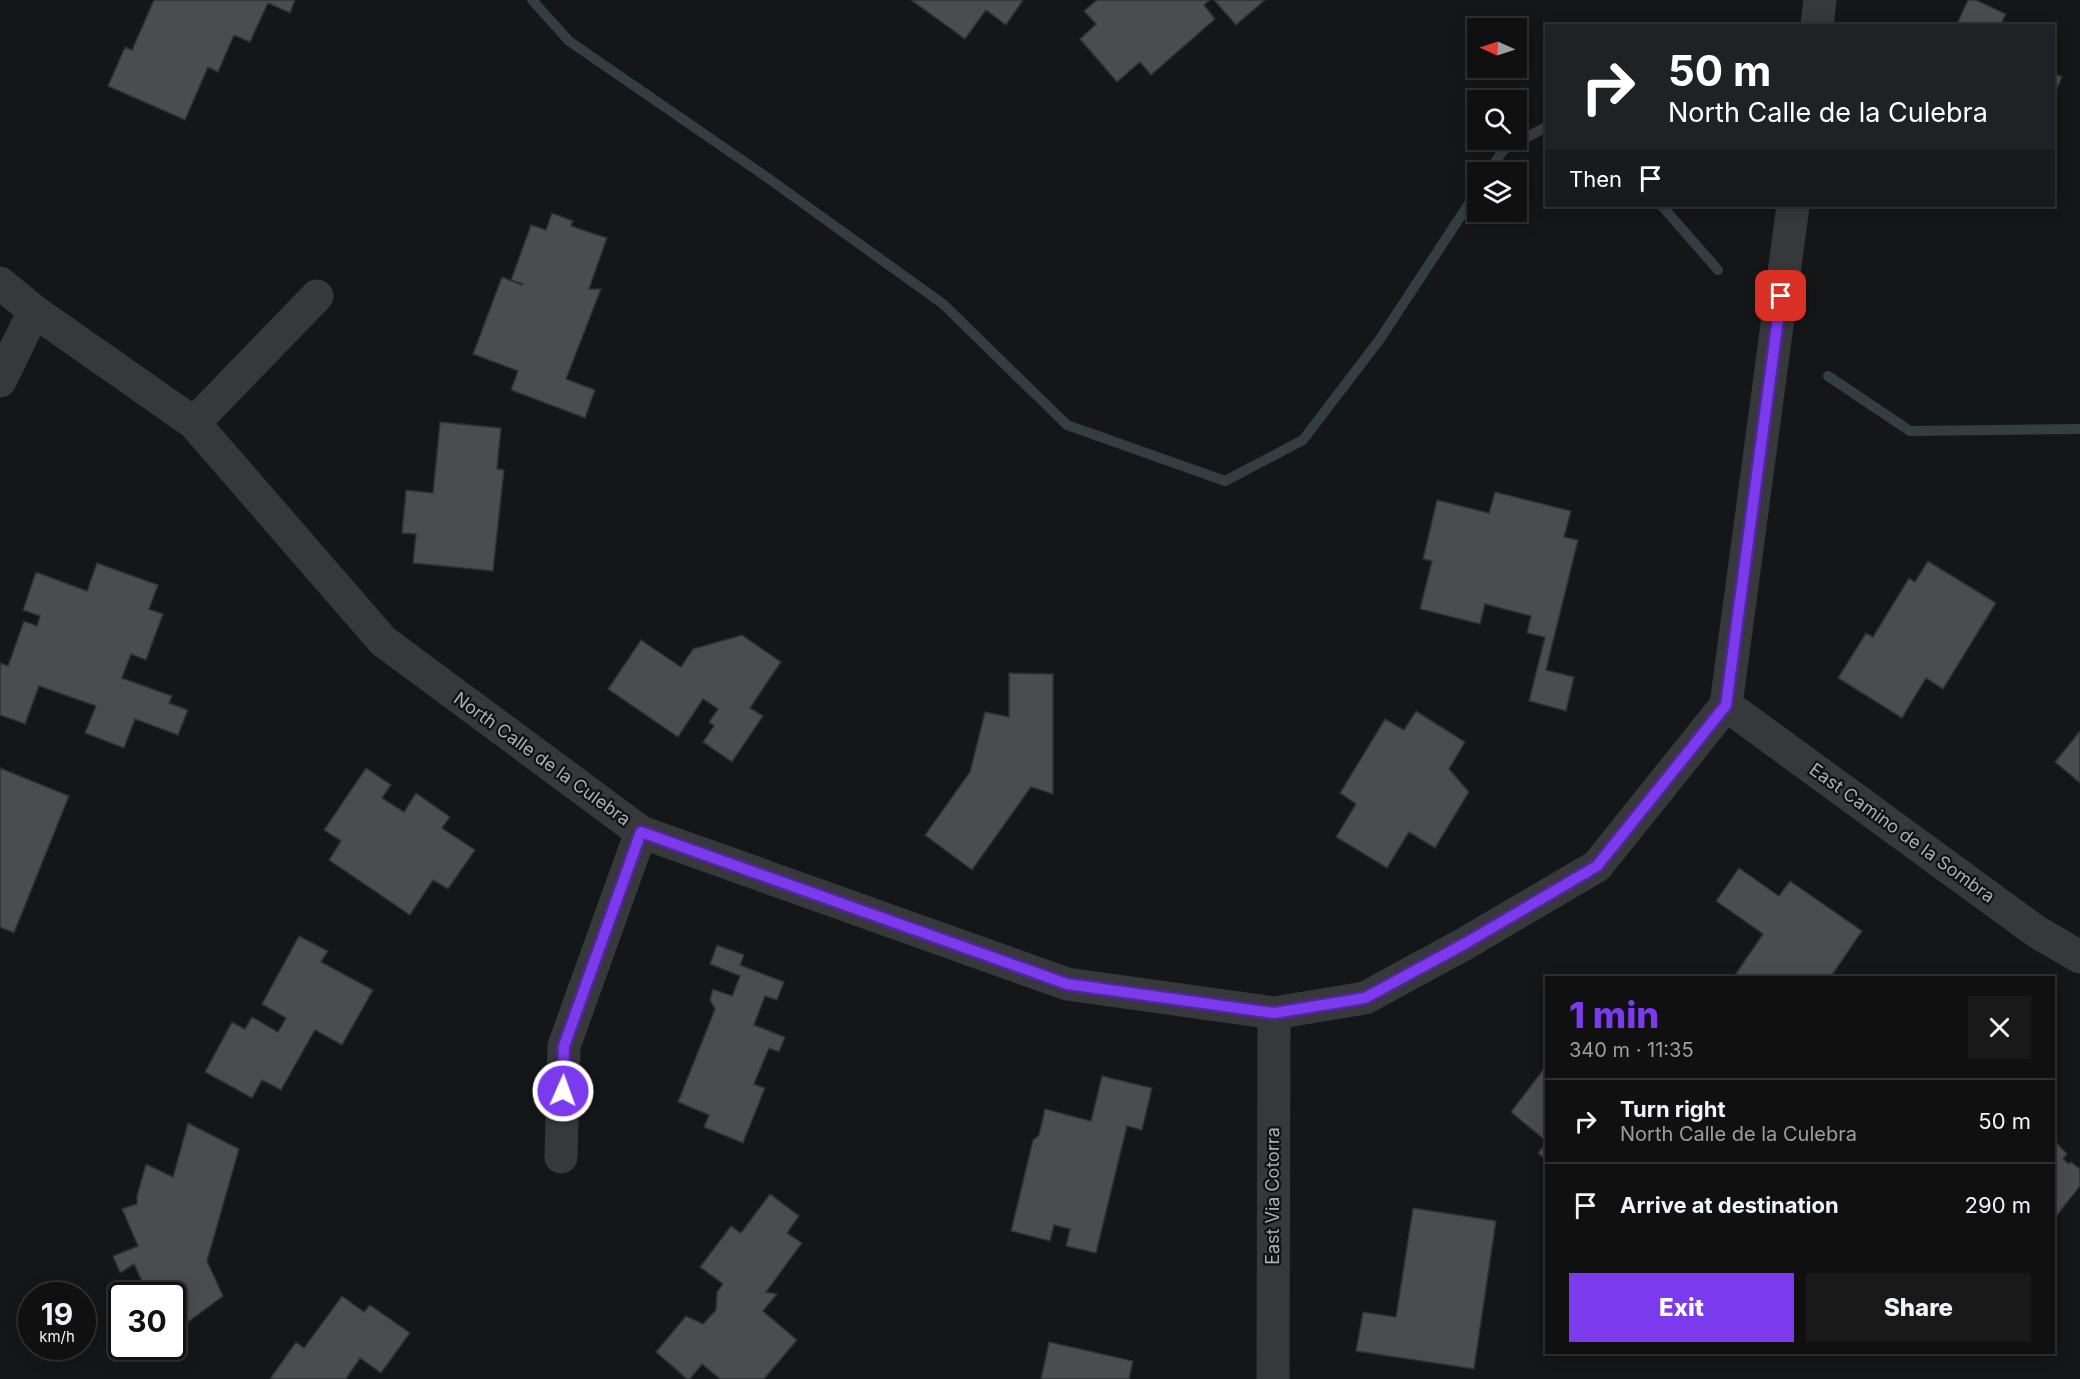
<!DOCTYPE html>
<meta charset="utf-8">
<style>
body{margin:0;font-family:Inter,sans-serif;background:#19191a;color:#f1f3f6;height:100vh;display:flex;flex-direction:column;font-size:22px;white-space:nowrap}
*{box-sizing:border-box;margin:0}
p{font-size:20px;color:#9c9d9f}
.icon{flex:none;width:33px;height:33px;fill:none;stroke:currentColor;stroke-width:2;stroke-linecap:round;stroke-linejoin:round}
.map{position:relative;flex:1;overflow:hidden}
.side{position:absolute;left:1545px;top:976px;width:510px;height:378px;display:flex;flex-direction:column;background:#101011;border-radius:0px;box-shadow:0 3px 15px #0003,0 0 0 2px #303031}
.side>*{flex:none}
.banner{position:absolute;left:1545px;top:24px;width:510px;height:183px;border-radius:0px;box-shadow:0 3px 15px #0003,0 0 0 2px #303031;background:#202124;color:#fff;overflow:hidden}
.needle{width:39px;rotate:273deg}
.fabs{position:absolute;left:1467px;top:18px;display:grid;gap:12px}
.fabs a{display:grid;place-items:center;width:60px;height:60px;border-radius:0px;background:#101011;box-shadow:0 3px 15px #0003,0 0 0 2px #303031;font-size:30px}
.speed{position:absolute;left:18px;top:1282px;display:flex;gap:12px;font-size:30px;font-weight:700;text-align:center}
.speed>*{display:grid;place-content:center;width:78px;height:78px;border-radius:50%;background:#101011;box-shadow:0 3px 15px #0003,0 0 0 2px #303031;line-height:1}
.speed small{font-size:15px;font-weight:400}
.speed .limit{border:3px solid #111;border-radius:9px;background:#fff;color:#111}
.pin{position:absolute;display:grid;place-items:center;width:51px;height:51px;color:#fff;margin:-26px;border-radius:12px;box-shadow:0 3px 9px #0006}
.me{position:absolute;width:66px;margin:-33px;rotate:2deg;stroke-linejoin:round;filter:drop-shadow(0 0 4px #0008)}
.turn{display:flex;align-items:center;gap:21px;height:126px;padding:0 24px;font-size:27px}
.turn .icon{width:78px;height:78px;stroke-width:2.5}
.turn b{display:block;font-size:42px;line-height:51px}
.then{display:flex;align-items:center;height:57px;padding:0 24px;background:#0003;gap:12px;font-size:22px}
.round{display:grid;place-items:center;flex:none;width:63px;height:63px;border-radius:0px;background:#19191a}
.head{display:flex;align-items:center;justify-content:space-between;height:102px;padding:0 24px}
h1{font-size:36px;font-weight:800;line-height:45px;color:#7c3aed}
.primary-button{display:flex;gap:12px;margin-top:auto;padding:12px 24px}
.primary-button a{flex:1;height:69px;border-radius:0px;background:#7c3aed;color:#fff;font-size:24px;font-weight:800;line-height:69px;text-align:center}
.primary-button a+a{background:#19191a;color:#f1f3f6}
ul{padding:0;list-style:none}
li{display:flex;align-items:center;gap:18px;height:84px;padding:0 24px;border-top:2px solid #303031}
li div{flex:1}
li b{display:block;font-size:22px}
li em{font-style:normal}
.map>svg:first-child{display:block}
</style>
<div class="map">
<svg width="2080" height="1379" viewBox="0 0 2080 1379">
<rect width="100%" height="100%" fill="#151617"/>
<g fill="none" stroke-linecap="round" stroke-linejoin="round">
<path stroke="#343e42" stroke-width="10" d="M532,0l37,41 196,135 178,128 124,121 158,56 78,-41 77,-101 98,-149
M1489,172l14,-22 43,-23
M1662,206l56,64
M1828,376l82,55 170,-2"/>
</g>
<path fill="#4a4c4f" stroke="#303033" stroke-width="1.5" d="M154,0h141l-5,13 -22,-10 -18,39 -16,-7 -16,37 -10,-5 -23,53 -77,-34 17,-39 7,3z
M911,0h112l-17,25 -20,-15 -21,29z
M1097,0h113l-6,5 11,14 -64,56 -11,-13 -23,20 -37,-43 16,-15 -12,-13z
M1214,0h51l-29,25z
M1968,0h8l30,14 -6,12h-44z
M2054,73l8,4 -8,18z
M552,213l21,8 -2,5 36,12 -18,51h12l-35,90 29,11 -10,28 -74,-28 7,-19 -45,-17 29,-77 20,8 1,-1 -12,-4 20,-55 15,5z
M440,422l61,6 -4,41 7,1 -11,101 -80,-8 3,-29 -14,-1 4,-43 27,3z
M1495,492l76,19 -7,26 14,3 -32,130 28,7 -8,34 -37,-10 16,-64 -18,-4 4,-17 -46,-12 -5,20 -60,-15 12,-48 -9,-2 14,-59 52,13z
M1928,561l68,42 -53,86 -17,-11 -24,40 -64,-40 28,-45 7,4 36,-59 6,4z
M97,563l61,22 -9,24 14,5 -17,46 -15,-6 -9,24 50,18 -3,7 19,7 -10,25 -43,-16 -11,29 -39,-15 11,-27 -57,-20 -14,38 -25,-9v-52l8,3 16,-45 13,5 3,-10 -17,-6 13,-38 51,19z
M742,635l39,27 -31,46 13,8 -31,46 -29,-20 11,-16 -5,-4 9,-13 -15,-10 -25,38 -70,-48 33,-49 40,27 12,-18z
M1009,673l44,1v120l-22,-7 -59,83 -47,-35 45,-63 15,-60 24,5z
M1416,711l49,31 -16,27 20,23 -34,56 -26,-16 -22,36 -51,-31 20,-33 -16,-11 45,-74 19,11z
M2080,731v52l-25,-21z
M0,768l69,28 -55,137 -14,-6z
M366,768l25,17 -9,13 22,14 12,-19 34,24 -8,11 33,22 -27,39 -15,-9 -23,35 -81,-55 12,-19 -17,-11z
M1739,868l40,28 11,-15 72,50 -32,47h-97l30,-44 -47,-33z
M299,936l29,15 -7,11 52,28 -31,55 -27,-15 -34,60 -19,-10 -10,18 -47,-26 27,-50 13,7 7,-12 26,15 8,-14 -24,-14z
M717,945l27,10 -4,10 44,17 -7,18 -12,-4 -11,29 31,12 -6,15 -10,-4 -15,36 11,4 -22,55 -39,-16 5,-12 -31,-13 37,-93 -5,-9 3,-11 19,7 8,-20 -30,-12z
M1546,1066v75l-35,-29z
M1102,1076l50,12 -10,42 -15,-4 -31,127 -30,-7 4,-17 -16,-4 -4,16 -39,-10 22,-91 6,-5 6,-26 46,12z
M188,1123l51,26 -32,112 16,35 -35,26 -3,-9 -13,5v-22h-31l6,-4 -13,-28 -14,9 -7,-17 25,-10 -16,-37 15,-5v-8l9,-32 27,13z
M2054,1140l13,14 -4,5 6,5 2,-2 9,7v17l-26,33z
M1546,1143v17l-8,-7z
M770,1194l29,22 -12,17 15,10 -36,49 11,2 -14,17 34,29 -33,39h-44l-18,-15 -12,15h-3l-31,-27 30,-36 17,8 13,-14 1,-18 6,-8 -23,-17 31,-41 10,7z
M1413,1208l83,13 -22,148 -118,-18 7,-39 33,5z
M342,1296l22,16 6,-7 40,28 -29,40 -21,-15 -14,21h-76l26,-37 8,6z
M1049,1342l84,19 -4,18h-88z"/>
<g fill="none" stroke-linecap="round" stroke-linejoin="round">
<path stroke="#37383b" stroke-width="33" d="M1817,26l3,-26
M0,283l34,28 160,112 189,218 258,191 426,152 207,29 91,-15 101,-55 131,-77 129,-161 67,-499
M0,381l34,-70
M194,423l123,-127
M1726,705l311,227 43,25
M561,1157l3,-111 77,-214
M1273,1379l1,-366"/>
</g>
<g fill="none" stroke-linecap="round" stroke-linejoin="round">
<g stroke="#51269a" stroke-width="15">
<path id="route" d="M563,1091l1,-45 77,-214 426,152 207,29 91,-15 101,-55 131,-77 129,-161 55,-409"/>
</g>
<use href="#route" stroke="#7c3aed" stroke-width="10"/>
</g>
<g text-anchor="middle" stroke-width="4.5" stroke-linejoin="round" paint-order="stroke">
<g font-size="18" fill="#a9afb5" stroke="#101112">
<text transform="translate(542 759) rotate(36)" y="6">North Calle de la Culebra</text>
<text transform="translate(1902 833) rotate(36)" y="6">East Camino de la Sombra</text>
<text transform="translate(1273 1196) rotate(-90)" y="6">East Via Cotorra</text>
</g>
</g>
</svg>
<div class="fabs">
<a><svg class="needle" viewBox="-14 -14 28 28"><path d="M0-13l5 13h-10z" fill="#e53935"/><path d="M0 13l5-13h-10z" fill="#9c9d9f"/></svg></a>
<a><svg class="icon" aria-label="search" viewBox="0 0 24 24"><circle cx="10" cy="10" r="6"/><path d="M15 15l6 6"/></svg></a>
<a><svg class="icon" aria-label="layers" viewBox="0 0 24 24"><path d="M12 4l9 5-9 5-9-5zM3 14l9 5 9-5"/></svg></a>
</div>
<div class="speed"><div>19<small>km/h</small></div><div class="limit">30</div></div>
<div class="pin" style="left:1781px;top:296px;background:#d93025"><svg class="icon" aria-label="arrive" viewBox="0 0 24 24"><path d="M6 21V4h12l-3 4 3 4H6"/></svg></div>
<svg class="me" style="left:563px;top:1091px" viewBox="-20 -20 40 40"><circle r="17" fill="#7c3aed" stroke="#fff" stroke-width="3"/><path d="M0-11L8 9 0 5-8 9z" fill="#fff"/></svg>
<div class="banner">
<div class="turn"><svg class="icon" aria-label="right" viewBox="0 0 24 24"><path d="M7 20v-9h11M14 6l5 5-5 5"/></svg><div><b>50 m</b>North Calle de la Culebra</div></div>
<div class="then">Then<svg class="icon" aria-label="arrive" viewBox="0 0 24 24"><path d="M6 21V4h12l-3 4 3 4H6"/></svg></div>
</div>
<section class="side">
<div class="head"><div><h1>1 min</h1><p>340 m · 11:35</p></div><a class="round"><svg class="icon" aria-label="close" viewBox="0 0 24 24"><path d="M6 6l12 12M18 6L6 18"/></svg></a></div>
<ul>
<li><svg class="icon" aria-label="right" viewBox="0 0 24 24"><path d="M7 20v-9h11M14 6l5 5-5 5"/></svg><div><b>Turn right</b><p>North Calle de la Culebra</p></div><em>50 m</em></li>
<li><svg class="icon" aria-label="arrive" viewBox="0 0 24 24"><path d="M6 21V4h12l-3 4 3 4H6"/></svg><div><b>Arrive at destination</b></div><em>290 m</em></li>
</ul>
<div class="primary-button"><a>Exit</a><a>Share</a></div>
</section>
</div>
